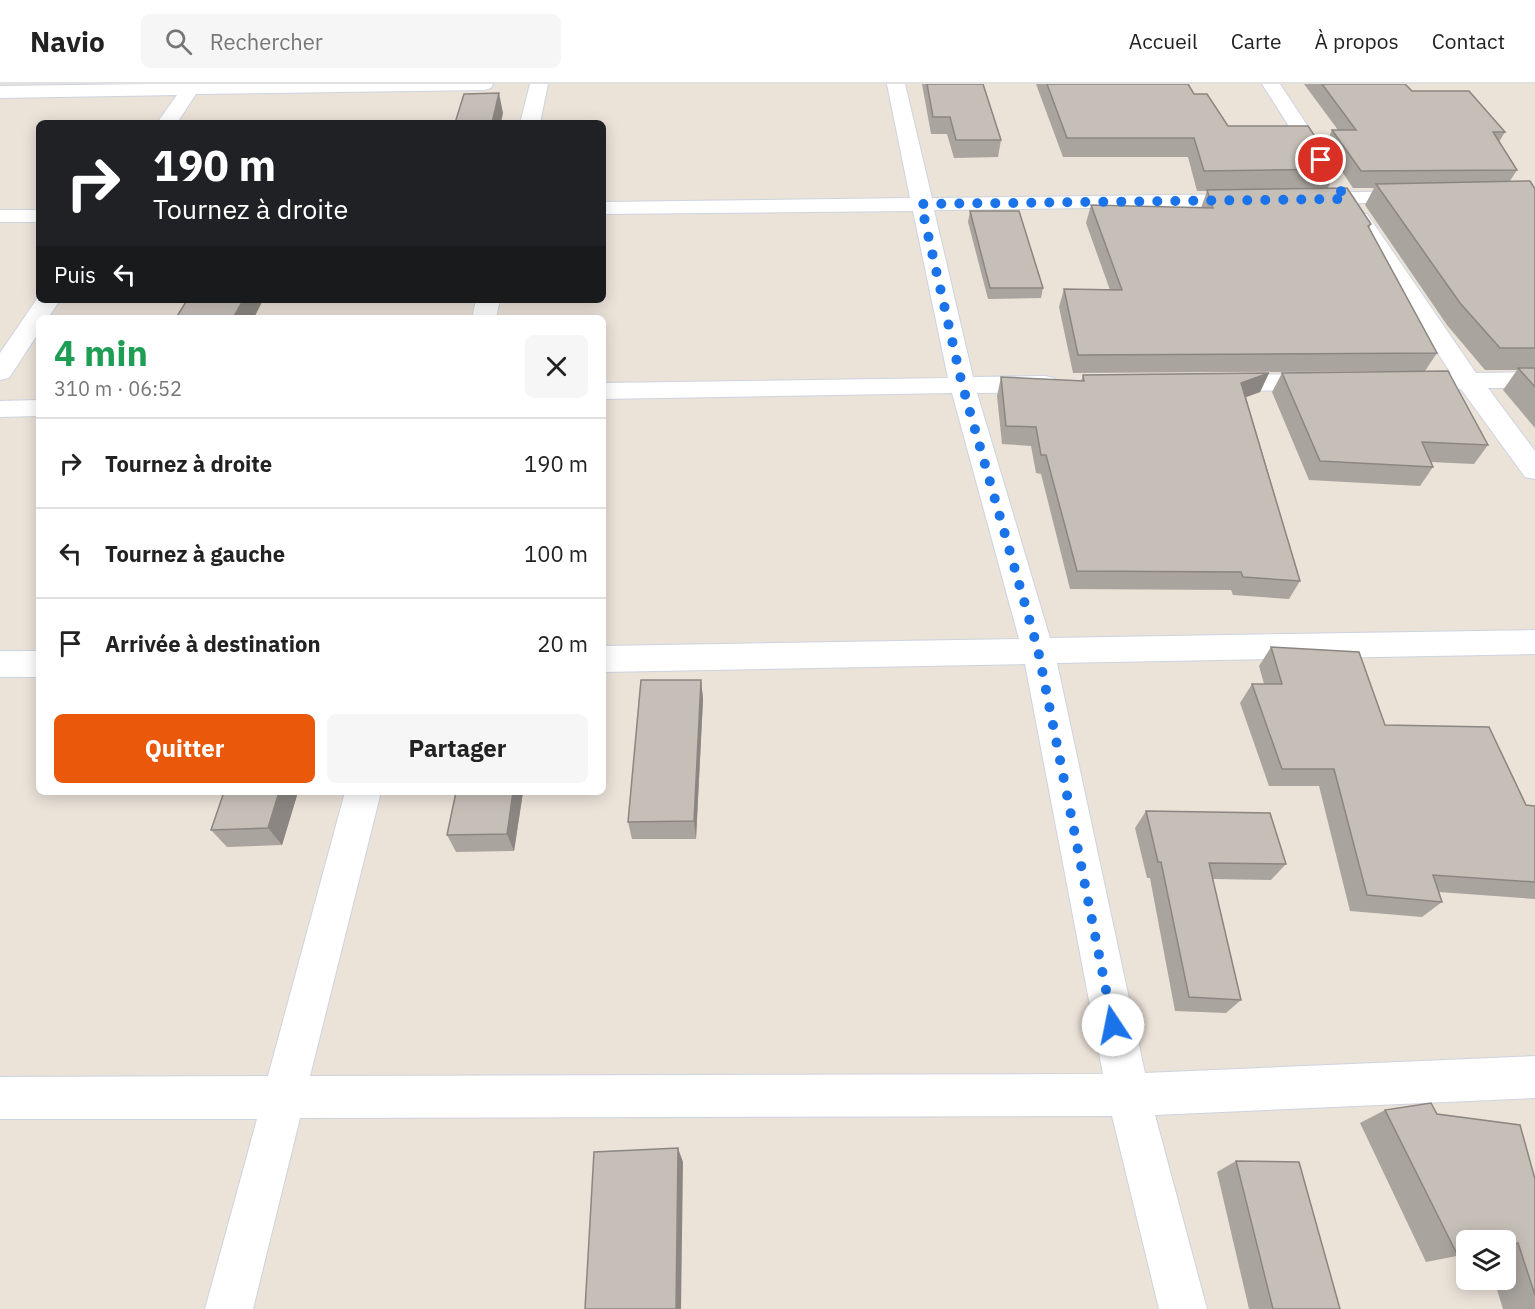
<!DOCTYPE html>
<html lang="fr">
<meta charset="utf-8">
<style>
body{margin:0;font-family:"IBM Plex Sans",sans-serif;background:#f6f6f6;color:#222;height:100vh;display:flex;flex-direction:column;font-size:22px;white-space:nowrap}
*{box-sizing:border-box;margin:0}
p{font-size:20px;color:#767676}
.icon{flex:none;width:33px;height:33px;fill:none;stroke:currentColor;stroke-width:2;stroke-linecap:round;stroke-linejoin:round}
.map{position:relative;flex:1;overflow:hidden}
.drawer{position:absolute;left:36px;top:231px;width:570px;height:480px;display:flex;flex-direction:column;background:#fff;border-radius:9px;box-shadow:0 3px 15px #0003}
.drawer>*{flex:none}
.top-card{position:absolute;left:36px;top:36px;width:570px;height:183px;border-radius:9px;box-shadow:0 3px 15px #0003;background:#202124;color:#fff;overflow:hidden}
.fabs{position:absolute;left:1456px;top:1146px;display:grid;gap:12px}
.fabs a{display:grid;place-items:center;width:60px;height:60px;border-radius:9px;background:#fff;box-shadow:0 3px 15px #0003;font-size:30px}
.pin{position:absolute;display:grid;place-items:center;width:51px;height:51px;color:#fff;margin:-26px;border:3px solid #fff;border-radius:50%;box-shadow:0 2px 6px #0007}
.me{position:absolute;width:66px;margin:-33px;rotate:349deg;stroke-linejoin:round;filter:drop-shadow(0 0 4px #0008)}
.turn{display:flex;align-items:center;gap:21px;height:126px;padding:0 18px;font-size:27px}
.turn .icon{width:78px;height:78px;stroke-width:2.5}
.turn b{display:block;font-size:42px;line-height:51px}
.then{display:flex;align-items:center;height:57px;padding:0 18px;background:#0003;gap:12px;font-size:22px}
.round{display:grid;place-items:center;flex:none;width:63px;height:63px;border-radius:9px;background:#f6f6f6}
.overview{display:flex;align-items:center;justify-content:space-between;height:102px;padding:0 18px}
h1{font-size:36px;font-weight:700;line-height:45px;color:#1e9e55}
.primary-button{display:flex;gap:12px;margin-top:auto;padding:12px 18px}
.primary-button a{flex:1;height:69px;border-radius:9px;background:#ea580c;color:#fff;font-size:24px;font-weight:700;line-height:69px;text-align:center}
.primary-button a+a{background:#f6f6f6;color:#222}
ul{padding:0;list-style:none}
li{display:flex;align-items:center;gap:18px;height:90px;padding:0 18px;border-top:2px solid #e0e0e0}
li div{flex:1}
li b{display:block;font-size:22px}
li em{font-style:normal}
header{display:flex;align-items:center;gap:36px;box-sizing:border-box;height:84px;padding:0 30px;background:#fff;border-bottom:2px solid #e0e0e0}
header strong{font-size:28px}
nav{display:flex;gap:33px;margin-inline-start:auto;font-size:21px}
.search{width:420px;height:54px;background:#f6f6f6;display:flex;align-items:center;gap:15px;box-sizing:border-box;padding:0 21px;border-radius:9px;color:#767676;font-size:22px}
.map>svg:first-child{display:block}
</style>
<header>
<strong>Navio</strong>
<div class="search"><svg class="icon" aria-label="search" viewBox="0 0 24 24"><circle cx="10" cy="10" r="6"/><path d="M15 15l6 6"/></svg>Rechercher</div>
<nav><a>Accueil</a><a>Carte</a><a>À propos</a><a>Contact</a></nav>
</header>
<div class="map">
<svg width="1535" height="1225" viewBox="0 0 1535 1225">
<rect width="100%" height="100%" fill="#ebe2d8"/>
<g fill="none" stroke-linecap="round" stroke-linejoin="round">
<g stroke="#ced3e1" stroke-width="2">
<path id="minor" d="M148,0h345l-2,4 -7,2 -288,4 -19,29h-20l20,-28 -177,3v-12z
M530,0h18l-8,39h-20z
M887,0h18l27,114 316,-4 7,2 4,4 -4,4 -7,2 -314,4 39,167 72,-1 9,2 4,6 -4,6 -9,2 -68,1 73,245 485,-8v24l-478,9 88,410 390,-17v42l-380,17 52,194h-48l-47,-193 -812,2 -47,191h-48l52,-190h-257v-42l268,-1 77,-284h36l-71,284 793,-2 -78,-410 -422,8v-26l416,-7 -67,-246 -349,6v-16l345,-5 -35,-167 -310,3v-12l307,-4z
M1262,0h18l52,79 -3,4h-14z
M1413,107l7,2 4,4 -4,4 -111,4 -7,-2 -4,-4 4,-4 7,-2z
M0,126h39v12h-39z
M1359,129l8,1 109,159 59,-1v16h-47l47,63v28l-10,-2 -64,-88h-52l-9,-2 -4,-6 4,-6 9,-2h42l-103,-154 3,-5z
M39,212v4h21l-12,18h-9v14l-30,46 -9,2v-27z
M476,216h24l-4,18h-24z
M1321,290l9,2 4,6 -4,6 -9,2 -101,1 -9,-2 -4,-6 4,-6 9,-2z
M39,316v16l-39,1v-16z
M0,567h39v26h-39z"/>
</g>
<use href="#minor" fill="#fff" fill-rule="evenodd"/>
</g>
<path fill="#aaa49e" d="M922,0h61l18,56 -3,17 -44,1 -7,-24h-16z
M1036,0h152l6,10 34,32 109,43 -9,19 43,36 -2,4 68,125 -12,18 -352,2 -14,-66 5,-18 46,1 -24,-67 5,-18 110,3 6,-17h-10l-9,-34h-125z
M1304,0h101l7,7 93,41 -6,10 18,28 -7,11 25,8v239l-32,-38 14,-20h-32l-38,-45 -82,-120 9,-17h-21l-28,-42 7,-16h6z
M970,127l73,77 -2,10 -53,1 -20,-77z
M1269,289l-9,19 -14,5 54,184 -11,18 -56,-4 -2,-5 -161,-1 -29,-115 -5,-1 -5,-27 -29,-2 -5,-48 4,-19 80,4 2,-6z
M1282,289l206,72 -14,19 -43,-2 2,5 -13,19 -111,-6 -37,-88z
M1271,563l114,78 141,80 9,1v93l-96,-7 3,10 -20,15 -72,-6 -31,-125h-50l-29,-83 12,-19h12l-5,-18z
M701,596l2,19 -7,140h-64l-4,-17z
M298,708l-16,53 -55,2 -16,-17z
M523,708l-9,59 -58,1 -9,-17z
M1146,727l140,53 -15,16 -58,-1 28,121 -15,13 -51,-2 -25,-133h-3l-12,-50z
M1385,1026l52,4 98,65v130h-32l-9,-29h12v-40h-39v14l-41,8 -66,-139z
M1236,1077l104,148h-91l-32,-137z"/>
<path fill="#8b8681" d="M499,9l4,20 -2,10h-9z
M243,216h20l-9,18h-21z
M1269,289l-9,19 -27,10 8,-19z
M701,596l2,19 -7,140 -2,-18z
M279,708h19l-16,53 -14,-17z
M513,708h10l-9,59 -7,-17z
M678,1064l5,14 -2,147h-5z"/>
<path fill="#c6bfb8" stroke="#8b8681" stroke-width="1.5" d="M927,0h56l18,56h-45l-6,-23h-17z
M1047,0h141l6,10h13l21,32h80l29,43 -133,2 -10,-33h-127z
M1322,0h83l7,7h57l36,41h-12l24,38 -156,1 -29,-41h24z
M499,9l-7,30h-37l9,-29z
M1530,97l5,8v159h-35l-40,-45 -84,-119z
M1347,104l24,36 -3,2 69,127 -359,2 -14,-66 58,1 -31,-85 122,3 -6,-18z
M970,127h49l24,77h-53z
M187,216h56l-10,18h-57z
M1518,284h17v19z
M1448,287l40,74 -66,-3 11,25 -113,-6 -38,-88z
M1269,289l-28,10 59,198 -57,-4 -2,-5 -164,-1 -31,-116h-5l-5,-28 -30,-1 -5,-49 83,4 -1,-6z
M1271,563l88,5 26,73 104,2 37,78 9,1v76l-102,-7 9,27 -75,-7 -33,-126h-52l-30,-85h30z
M641,596h60l-7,141 -66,1z
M224,708h55l-11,36 -57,2z
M456,708h57l-6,42 -60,1z
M1146,727l124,2 16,51 -77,-1 32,137 -52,-3 -28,-135h-3z
M1431,1019l6,11 83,11 15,54v116l-17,-52 -12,2v-5h-39v12l-10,2 -72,-144z
M678,1064l-2,161h-91l9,-157z
M1236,1077l63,1 41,147h-67z"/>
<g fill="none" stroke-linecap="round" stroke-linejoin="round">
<path stroke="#1a73e8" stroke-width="10" stroke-dasharray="0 18" d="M1113,941l-75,-375 -76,-266 -41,-180 425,-5 -25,-39"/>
</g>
</svg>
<div class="fabs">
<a><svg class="icon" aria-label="layers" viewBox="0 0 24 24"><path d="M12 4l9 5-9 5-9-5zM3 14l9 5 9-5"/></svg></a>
</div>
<div class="pin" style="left:1321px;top:76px;background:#d93025"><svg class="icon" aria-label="arrive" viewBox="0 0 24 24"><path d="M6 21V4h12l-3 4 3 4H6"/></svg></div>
<svg class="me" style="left:1113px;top:941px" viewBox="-20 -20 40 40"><circle r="19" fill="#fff"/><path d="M0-13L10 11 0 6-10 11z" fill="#1a73e8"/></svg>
<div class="top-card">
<div class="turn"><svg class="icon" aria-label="right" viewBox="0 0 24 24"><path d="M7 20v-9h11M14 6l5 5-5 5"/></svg><div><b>190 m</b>Tournez à droite</div></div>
<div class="then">Puis<svg class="icon" aria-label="left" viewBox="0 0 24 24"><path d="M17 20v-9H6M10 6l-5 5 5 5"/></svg></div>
</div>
<section class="drawer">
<div class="overview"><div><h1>4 min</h1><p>310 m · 06:52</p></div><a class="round"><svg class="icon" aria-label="close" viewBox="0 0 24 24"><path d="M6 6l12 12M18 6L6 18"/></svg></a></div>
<ul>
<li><svg class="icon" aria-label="right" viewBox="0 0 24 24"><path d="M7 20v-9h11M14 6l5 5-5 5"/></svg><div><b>Tournez à droite</b></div><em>190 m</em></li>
<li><svg class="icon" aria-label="left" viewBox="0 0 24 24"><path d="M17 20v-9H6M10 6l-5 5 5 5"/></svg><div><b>Tournez à gauche</b></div><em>100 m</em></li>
<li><svg class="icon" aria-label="arrive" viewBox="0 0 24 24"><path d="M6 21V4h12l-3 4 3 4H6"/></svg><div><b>Arrivée à destination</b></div><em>20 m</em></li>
</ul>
<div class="primary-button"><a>Quitter</a><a>Partager</a></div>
</section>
</div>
